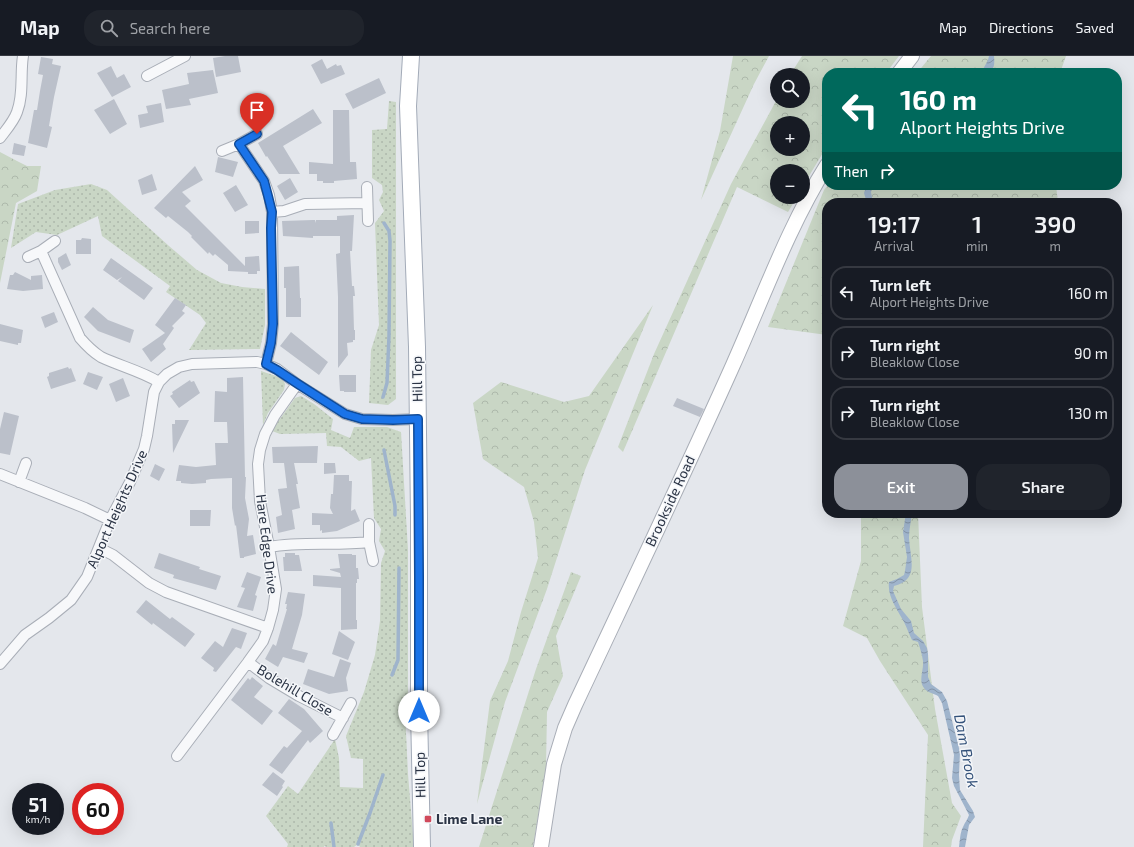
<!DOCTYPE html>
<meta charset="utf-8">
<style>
body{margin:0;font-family:"Exo 2",sans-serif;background:#20242c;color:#f1f3f6;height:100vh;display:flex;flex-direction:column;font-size:15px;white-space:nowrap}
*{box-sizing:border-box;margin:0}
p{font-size:13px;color:#9ea1a6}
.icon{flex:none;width:22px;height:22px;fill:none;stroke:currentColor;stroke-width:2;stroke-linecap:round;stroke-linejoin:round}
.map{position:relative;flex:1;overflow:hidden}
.sheet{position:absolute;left:822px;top:142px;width:300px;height:320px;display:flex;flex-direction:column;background:#171b24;border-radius:16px;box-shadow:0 4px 16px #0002}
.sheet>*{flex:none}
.guide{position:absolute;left:822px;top:12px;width:300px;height:122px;border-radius:16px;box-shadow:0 4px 16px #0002;background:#00695c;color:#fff;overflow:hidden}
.tools{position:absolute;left:770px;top:12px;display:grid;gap:8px}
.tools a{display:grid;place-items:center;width:40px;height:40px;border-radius:50%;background:#171b24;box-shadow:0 4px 16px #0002;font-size:20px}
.speed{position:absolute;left:12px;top:727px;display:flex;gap:8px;font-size:20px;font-weight:700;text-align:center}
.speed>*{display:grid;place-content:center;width:52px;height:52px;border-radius:50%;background:#171b24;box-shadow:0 4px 16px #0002;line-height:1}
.speed small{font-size:10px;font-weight:400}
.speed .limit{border:6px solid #d22;background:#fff;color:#111}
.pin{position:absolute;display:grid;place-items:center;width:34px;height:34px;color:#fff;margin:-41px -17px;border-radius:50% 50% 50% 0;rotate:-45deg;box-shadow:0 0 4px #0007}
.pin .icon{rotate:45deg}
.me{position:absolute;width:44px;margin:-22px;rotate:0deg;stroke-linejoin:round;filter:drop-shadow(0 0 3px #0008)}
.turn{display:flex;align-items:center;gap:14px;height:84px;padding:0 12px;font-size:18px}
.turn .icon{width:52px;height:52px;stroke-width:2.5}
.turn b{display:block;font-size:28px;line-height:34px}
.then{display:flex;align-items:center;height:38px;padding:0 12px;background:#0003;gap:8px;font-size:15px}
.eta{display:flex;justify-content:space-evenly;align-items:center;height:68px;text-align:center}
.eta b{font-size:24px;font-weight:600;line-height:28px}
.cta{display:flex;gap:8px;margin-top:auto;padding:8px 12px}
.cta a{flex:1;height:46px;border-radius:16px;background:#8c9099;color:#fff;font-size:16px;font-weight:600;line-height:46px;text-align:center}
.cta a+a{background:#20242c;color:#f1f3f6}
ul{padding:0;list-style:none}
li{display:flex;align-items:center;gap:12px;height:54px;margin:0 8px 6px;padding:0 4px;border:2px solid #363941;border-radius:16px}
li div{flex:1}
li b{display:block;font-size:15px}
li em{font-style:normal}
header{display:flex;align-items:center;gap:24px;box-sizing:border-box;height:56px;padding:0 20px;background:#171b24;border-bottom:1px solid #363941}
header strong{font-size:19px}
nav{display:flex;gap:22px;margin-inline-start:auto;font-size:14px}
.search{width:280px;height:36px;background:#20242c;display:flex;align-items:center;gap:10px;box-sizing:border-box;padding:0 14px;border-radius:16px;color:#9ea1a6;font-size:15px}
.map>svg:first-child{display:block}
</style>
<header>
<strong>Map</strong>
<div class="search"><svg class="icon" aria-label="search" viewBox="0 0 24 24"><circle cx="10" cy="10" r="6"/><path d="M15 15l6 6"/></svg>Search here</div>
<nav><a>Map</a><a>Directions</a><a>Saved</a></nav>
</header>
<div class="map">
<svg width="1134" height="791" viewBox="0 0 1134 791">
<defs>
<pattern id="green-dots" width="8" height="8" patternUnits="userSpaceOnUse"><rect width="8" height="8" fill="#c9d6c5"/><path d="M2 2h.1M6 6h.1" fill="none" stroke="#adb8ab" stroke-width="1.8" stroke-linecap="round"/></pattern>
<pattern id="forest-crowns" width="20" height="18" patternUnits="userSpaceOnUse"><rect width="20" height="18" fill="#c9d6c5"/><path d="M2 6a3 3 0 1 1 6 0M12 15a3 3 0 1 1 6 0" fill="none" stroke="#adb8ab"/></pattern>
<pattern id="water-waves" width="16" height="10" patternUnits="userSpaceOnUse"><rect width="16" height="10" fill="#9fb4cc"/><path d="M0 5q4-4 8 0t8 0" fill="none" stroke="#8293a7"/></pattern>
</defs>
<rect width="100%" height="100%" fill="#e4e7ec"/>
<path fill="url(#green-dots)" d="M389,45l7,1v297l-8,6 -19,-2 2,-53 8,-25 -4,-102 9,-12 -5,-11 4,-8 -1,-7 -10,-7v-48l15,-1z
M91,128l16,6 62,56 28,24 24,13 21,4 23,2v36l-5,24 -71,1 17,-27 -6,-8 -34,-23 4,-6 -68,-50 -4,-20 -41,19 -21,-3 -25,16 7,-44 37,-14z
M261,315l21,7 3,6 -1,6 -16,23 -5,12z
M301,340l13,8 19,15 -2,11 19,8 4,-11h33l14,5 7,118v160l-3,1 3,63 6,73h-54l-2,-3 -4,3h-27l-3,-1v1h-37l1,-3 -22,-28 22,-30 10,8 37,-55 4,19 1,29 23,1v-29l-12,-1 -5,-22 18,-44 11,-37 5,-34 1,-58 4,-12 -6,-10 2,-12 -7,-11 -3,-60 -12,3 -18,-14 -14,-1 -1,-13 -46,1 -8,-3 5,-8 18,-25z"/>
<path fill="url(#forest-crowns)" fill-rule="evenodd" d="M733,0h36l-15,28 -53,116 19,-69z
M802,0h97l-13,17h-59v73l-24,40v-15h-26v26h20l-9,15 -51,-25 -114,265 -5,-5 36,-93 77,-170 46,-85v2h26v-26h-13zM777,67h26v26h-26z
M931,0h135l-6,17h-143z
M0,96l17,9 10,5h14l-4,25 -21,12 -16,80z
M828,129h228l2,18h-231v132l-59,-8 56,-137z
M653,249l-68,165 -38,119 -42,113 -28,102 13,-103 18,-40 13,-49 17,-54 -4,-36 -10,-35 -41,-28 -10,-56 28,-21 63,20 25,-6z
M861,457h57l4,94 13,102 17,94 9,13 -9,24 -1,7h-28l5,-112 -48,-74 -13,-23 -24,-12 18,-65z
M571,516l10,4 -25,60 7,40 -16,36 -1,55 -13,80h-54l57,-178z"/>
<path fill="url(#water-waves)" d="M989,0h5c1,11 0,17 -13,17l7,-13z
M867,129h6l-2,7 2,11h-6l-3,-10z
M906,457h6c-1,8 -3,17 -3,25 1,20 11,42 -15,48l-1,5 8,18 10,12 3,12 9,8 4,7 1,6v23l3,7 11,8 5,9 13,51 -1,23 1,15 13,21 2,6 -6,8 -4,22h-6c1,-7 1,-14 4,-20 2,-5 5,-8 6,-12l-15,-29 -2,-8 2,-23 -12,-52 -4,-7c-5,-3 -10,-3 -14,-8 -6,-7 0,-18 -1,-27 -1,-7 -3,-13 -5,-19l-6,-2c-3,-6 -5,-12 -8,-18 -6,-12 -17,-25 -15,-40l8,-3 7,-4 1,-4 2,-14 -4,-25z"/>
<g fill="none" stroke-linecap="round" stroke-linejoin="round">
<path stroke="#9fb4cc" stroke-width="3.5" d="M383,341l4,-14 2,-47 1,-95 -1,-10 -5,-8
M384,394l11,56v9
M392,619l6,-15 1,-92
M331,767l3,24
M358,788l12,-31 13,-38"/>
</g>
<path fill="#bbc0ca" d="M225,0h13l3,16 -25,5 -3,-19z
M41,1l12,2 -1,5 9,2 -7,31 -5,29 3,1 -5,21 -19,-5 6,-33h3l3,-19 3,-16 -5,-1z
M322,3l5,10 9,-5 1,2 4,-1 4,9 -24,10 -10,-19z
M111,10l6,12 7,-4 7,13 -19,10 -15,-24z
M213,14l5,23 -29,6 2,6 -25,4 -4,-19 27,-6 -2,-11z
M379,22l7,15 -33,16 -8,-15z
M114,43l13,25 -17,10 -16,-24z
M161,47l3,19 -24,6 -2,-13 10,-2 -2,-7z
M313,53l9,14 -39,23 17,28h-21l-12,-18 -1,1 -8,-14z
M333,54h16l1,52h6l1,17 -23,2v2h-11v-2h-6v-7h-8v-12l24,2z
M14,87l12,3 -2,10 -12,-2z
M218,101l20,5 -5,15 -18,-5z
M195,110l8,14 -21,12 9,9 -6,5 60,60v-9l14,-1 1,15h-3v3h-9v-2l-20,-1v-6l-13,-11 -2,2 -4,-4 -1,2 -17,-17 1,-1 -4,-4 -20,-16 -2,2 -12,-10z
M152,118l5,16 -15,5 -4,-15z
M290,122l8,14 -13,8 -8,-14z
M236,129l12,20 -13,7 -12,-19z
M354,159l-2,36h-2l2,35h2l1,10h-2l1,34h1v10h-2v2l-6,1 1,12 -10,13v-71l-2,-43 4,-1v-17h-27v2l-30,-2 -1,-15 31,-1h2l1,3v-3h21v-4z
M245,165h14v12l-14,1z
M82,182l9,1v15h-15v-14h5z
M66,197l5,12 -9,5 -4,-8v-4z
M111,202l42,30 -9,12 -26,-19 4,-4 -5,3 -14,-10z
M299,210l1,32h1v19h-15v-29h-2v-21z
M15,216l16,8v-4l11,-1 1,14 -20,2 -16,-2 3,-14h3z
M175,242l11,7 -4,6 3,2 -13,13 2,2 -11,16 3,5 -15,13 -9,-13 23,-16 -10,-8z
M93,251l15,13 26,10 -4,13 -32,-12 -14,-14z
M54,256l4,10 -13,6 -4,-11z
M0,268l23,6 -2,13h-3v2l-18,-4z
M291,276l37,30 -9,13 -39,-29z
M68,311l1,2 2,-1 5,13 -25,8 -4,-12 2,-1v-3z
M88,316l15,5 -6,13 -14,-6z
M339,319h17v17h-12v-1h-4z
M243,321l2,100h1l-1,21 4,21 -2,17 6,-1 3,19 -12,3v1h-4l-4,-33 -1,1 -3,-18v-30l-21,1 -5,1v3l-14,1 -11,-1v-2h-5l3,-16 17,2 20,-2 -1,-22h13l-1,-21h-13l1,-31 12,1v-14z
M123,322l7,18 -14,6 -7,-18z
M190,324l1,2 3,-1 6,12 -21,15 -9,-12 3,-2 -1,-2z
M677,342l27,11 -4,8 -27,-11z
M4,356l15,4 -9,39 -10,-2v-24z
M175,364h14l-16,33 -1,-29h3z
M318,390l-1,17h-23l4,21h-2l4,24 -8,2 3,19 -17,4 -2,-16 6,-2 -4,-26 9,-1 -3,-25h-11l-1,-16z
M324,407h11l1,10 -12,1z
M155,408l10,5 -6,12 -9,-5z
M334,419h15v6h3l-1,30 4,-2 5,12 -23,10 -15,2v-3l-2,1v-6h-8v-12l21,1 -3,-6 1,-14h2z
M190,454h21l-1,16h-20z
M159,497l41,14 -1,2 22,7 -5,14 -43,-12 1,-3 -20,-7z
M285,497h10v2h4l3,16h-18l-1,-14h2z
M338,498h14v1h4v13h2l1,11h-2v4h-1v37h1v9l-16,1v-42l-28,-2v-11l28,2 -1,-4 -10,-3v-1l10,-1z
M247,516l14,5 -6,18 2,1 -4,15 -16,-4 8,-19 -4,-1z
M288,536l17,2 -3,21 -10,34 16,4 -4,10 -21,-6 -5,10 -13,-8 8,-15 3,2 11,-37h-1l1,-5h-2z
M146,544l24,19 2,-2 23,17 -10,13 -32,-24 -1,2 -16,-13z
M232,572l15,5 -6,16 -5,-2 -20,25 -3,-1 1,-3 -13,-10 14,-17 8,6z
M339,575l16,11 -7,18 -16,-6z
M340,603l11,4 -5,15 2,13 -19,3 -26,-10 5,-15 26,8z
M252,621l11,9 -9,11 19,14 -11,14 -31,-25 17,-22 2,2z
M289,643l15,10 19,22 -13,12 -2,-3 -26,34 -13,-9 15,-19 3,2 15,-17 -24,-18z
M273,716l12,9 -3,5 1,1 -6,9 -15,-11z"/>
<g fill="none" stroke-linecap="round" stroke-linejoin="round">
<g stroke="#a9aeb7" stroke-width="12">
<path id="street" d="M147,20l38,-20
M0,82c6,-8 14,-17 17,-26 7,-18 3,-38 6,-56
M239,88l25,37 5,14 3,17 1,112 -2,19 -5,21
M222,95l17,-7 18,-10
M367,131l1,34
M272,156l12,-1 21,-7 62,-1
M41,195l39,87c6,7 13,14 21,19 19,9 40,14 58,25
M28,201l13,-6 14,-10
M0,418l85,34 25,12
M19,426l7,-19
M369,468v18l4,19
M269,491c33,-6 67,-1 100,-5
M99,492l14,7 36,28 17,9 102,36
M248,606l21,16 30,18 44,22
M0,608l25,-29 24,-17 22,-18 16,-23 23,-57 20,-38 14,-33 3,-13 7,-44 5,-10 8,-8 12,-7 13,-3 65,-2 9,2 11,5 20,15 48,30 17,5 31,1 24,-1
M333,679l18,-32
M177,700l71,-94 15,-21 5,-13 5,-18 3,-21 -7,-42 -9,-46 -2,-37 2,-14 5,-16 10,-19 22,-31"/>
</g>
<g stroke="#a9aeb7" stroke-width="16">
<path id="secondary" d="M899,17l13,-17
M541,791l13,-83 11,-36 10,-23c53,-113 107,-226 158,-340 30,-67 55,-138 94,-200"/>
</g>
<g stroke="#a3abb8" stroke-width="18">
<path id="primary" d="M411,0l-3,50 9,241 2,170v194l3,136"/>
</g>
<use href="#street" stroke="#f7f8fa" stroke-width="10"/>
<use href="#secondary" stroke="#fff" stroke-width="14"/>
<use href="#primary" stroke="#fff" stroke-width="16"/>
</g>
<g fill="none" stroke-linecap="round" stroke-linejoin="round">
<g stroke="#114b97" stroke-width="10">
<path id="route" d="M257,78l-18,10 25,37 4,15 4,16 -1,16 2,96 -2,19 -5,21 11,6 21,14 47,30 17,5 31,1 25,-1 1,157v135"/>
</g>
<use href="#route" stroke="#1a73e8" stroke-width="7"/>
</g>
<rect fill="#d1495b" stroke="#f4f6f9" stroke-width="1.5" x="424" y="759" width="8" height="8" rx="2"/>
<g text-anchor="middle" stroke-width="3" stroke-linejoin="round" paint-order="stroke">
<g font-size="14" fill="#2b3445" stroke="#f4f6f9">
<text transform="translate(417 323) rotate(-91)" y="5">Hill Top</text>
<text transform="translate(670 445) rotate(-65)" y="5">Brookside Road</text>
<text transform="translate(117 453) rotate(-66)" y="5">Alport Heights Drive</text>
<text transform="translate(267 488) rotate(83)" y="5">Hare Edge Drive</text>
<text transform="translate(295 634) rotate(31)" y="5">Bolehill Close</text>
<text transform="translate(420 719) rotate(-91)" y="5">Hill Top</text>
</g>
<g font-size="14" font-weight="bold" fill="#2b3445" stroke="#f4f6f9" text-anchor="start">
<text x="436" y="768">Lime Lane</text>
</g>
<g font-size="15" font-style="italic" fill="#34527a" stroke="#f4f6f9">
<text transform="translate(966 695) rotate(79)" y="5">Dam Brook</text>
</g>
</g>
</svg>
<div class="tools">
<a><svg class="icon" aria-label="search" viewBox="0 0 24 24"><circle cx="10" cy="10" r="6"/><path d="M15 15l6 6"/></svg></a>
<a>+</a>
<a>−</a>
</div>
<div class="speed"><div>51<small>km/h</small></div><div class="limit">60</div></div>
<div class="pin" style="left:257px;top:78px;background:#d93025"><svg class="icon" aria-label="arrive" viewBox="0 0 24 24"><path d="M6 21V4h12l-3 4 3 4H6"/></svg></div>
<svg class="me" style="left:419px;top:655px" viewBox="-20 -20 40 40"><circle r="19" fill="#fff"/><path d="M0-13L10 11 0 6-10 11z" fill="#1a73e8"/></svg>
<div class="guide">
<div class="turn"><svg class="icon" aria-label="left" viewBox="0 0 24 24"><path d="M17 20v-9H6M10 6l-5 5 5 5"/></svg><div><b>160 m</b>Alport Heights Drive</div></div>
<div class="then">Then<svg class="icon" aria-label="right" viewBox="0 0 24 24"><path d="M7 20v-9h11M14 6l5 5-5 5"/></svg></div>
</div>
<section class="sheet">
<div class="eta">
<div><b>19:17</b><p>Arrival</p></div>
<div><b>1</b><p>min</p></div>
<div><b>390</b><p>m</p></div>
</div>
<ul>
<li><svg class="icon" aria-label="left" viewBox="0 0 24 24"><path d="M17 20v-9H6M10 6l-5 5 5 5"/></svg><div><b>Turn left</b><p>Alport Heights Drive</p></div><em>160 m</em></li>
<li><svg class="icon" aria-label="right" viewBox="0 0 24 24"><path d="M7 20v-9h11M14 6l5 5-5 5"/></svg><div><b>Turn right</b><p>Bleaklow Close</p></div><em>90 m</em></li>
<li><svg class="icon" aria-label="right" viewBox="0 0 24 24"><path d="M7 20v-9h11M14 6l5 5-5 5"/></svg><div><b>Turn right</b><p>Bleaklow Close</p></div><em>130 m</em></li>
</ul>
<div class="cta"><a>Exit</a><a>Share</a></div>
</section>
</div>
